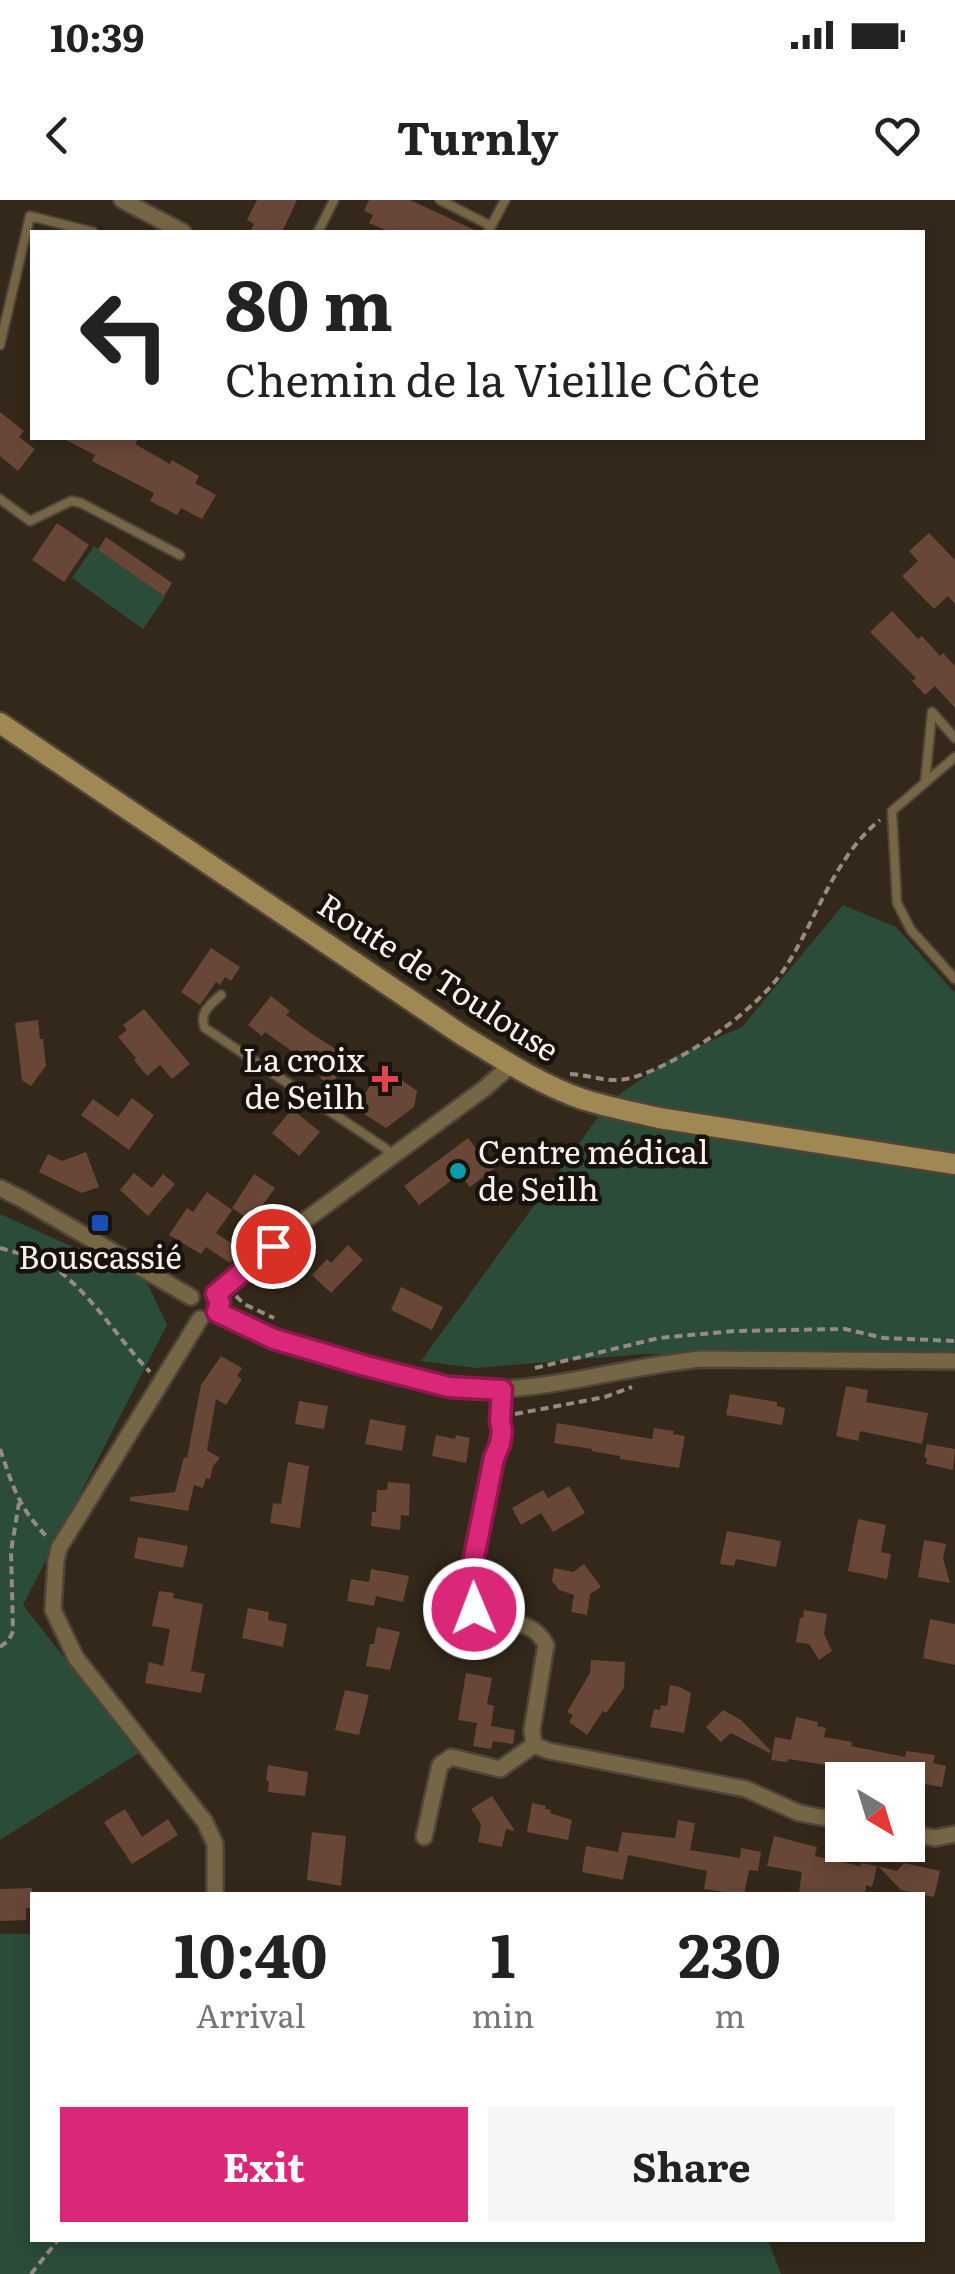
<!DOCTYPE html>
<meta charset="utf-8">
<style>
body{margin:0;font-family:Literata,serif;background:#f6f6f6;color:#222;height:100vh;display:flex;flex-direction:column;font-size:38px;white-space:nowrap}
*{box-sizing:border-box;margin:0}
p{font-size:32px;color:#767676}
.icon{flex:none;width:55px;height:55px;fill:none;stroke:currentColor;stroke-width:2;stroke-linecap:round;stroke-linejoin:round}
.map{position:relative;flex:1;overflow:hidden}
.sheet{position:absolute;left:30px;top:1692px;width:895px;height:350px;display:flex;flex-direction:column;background:#fff;border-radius:0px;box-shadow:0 5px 15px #0003}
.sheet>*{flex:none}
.hud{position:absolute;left:30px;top:30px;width:895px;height:210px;border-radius:0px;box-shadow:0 5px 15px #0003;background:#fff;color:#222;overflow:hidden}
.needle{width:65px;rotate:142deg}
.tools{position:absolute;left:825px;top:1562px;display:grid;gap:20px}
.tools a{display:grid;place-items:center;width:100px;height:100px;border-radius:0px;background:#fff;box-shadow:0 5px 15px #0003;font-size:50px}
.pin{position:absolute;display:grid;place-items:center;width:85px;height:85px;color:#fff;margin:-42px;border:5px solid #fff;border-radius:50%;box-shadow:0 2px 10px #0007}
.me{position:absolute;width:110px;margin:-55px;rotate:359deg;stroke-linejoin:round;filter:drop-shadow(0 0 8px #0008)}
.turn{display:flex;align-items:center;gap:35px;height:210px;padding:0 30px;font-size:45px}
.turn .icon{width:130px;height:130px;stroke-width:2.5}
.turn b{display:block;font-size:70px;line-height:85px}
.eta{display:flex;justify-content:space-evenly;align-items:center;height:170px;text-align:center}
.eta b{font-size:60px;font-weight:700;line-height:70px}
.button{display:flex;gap:20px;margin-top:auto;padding:20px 30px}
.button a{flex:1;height:115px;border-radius:0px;background:#db2777;color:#fff;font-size:40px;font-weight:700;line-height:115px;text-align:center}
.button a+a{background:#f6f6f6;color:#222}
.status{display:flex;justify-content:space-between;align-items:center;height:70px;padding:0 50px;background:#fff;direction:ltr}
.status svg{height:28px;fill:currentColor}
header{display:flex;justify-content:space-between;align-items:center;height:130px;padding:0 30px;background:#fff;font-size:45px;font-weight:700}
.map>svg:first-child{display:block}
</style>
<div class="status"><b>10:39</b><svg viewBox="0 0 49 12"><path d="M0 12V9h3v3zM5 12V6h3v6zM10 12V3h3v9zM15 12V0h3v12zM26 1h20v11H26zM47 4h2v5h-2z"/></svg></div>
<header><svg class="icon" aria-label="back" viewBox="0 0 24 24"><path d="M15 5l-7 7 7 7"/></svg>Turnly<svg class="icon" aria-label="heart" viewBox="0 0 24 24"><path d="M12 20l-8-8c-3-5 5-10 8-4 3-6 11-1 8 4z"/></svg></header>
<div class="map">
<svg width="955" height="2074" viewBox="0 0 955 2074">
<rect width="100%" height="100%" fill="#33281a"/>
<path fill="#2b4c39" d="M94,346l71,51 -22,32 -71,-51z
M843,705l53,22 59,66v360l-311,1 -168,14 -55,-7 188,-259 62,-44 71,-31z
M0,1014l146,66 21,45 -144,280 116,148 -139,87z
M0,1734h32v306h736l13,34h-781z"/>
<path fill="#684738" d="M257,0h40l-15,32h-32l4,-8 -7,-4z
M369,0h41l69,32h-89l-21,-9 4,-8 -9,-4z
M0,212l24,19 -5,6 16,12 -17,22 -18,-15z
M62,238h77l-4,6 35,20 2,-4 27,16 -4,7 21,12 -14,24 -21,-11 -4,7 -27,-14 4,-8 -62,-32 3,-6z
M57,323l32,22 -25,37 -32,-22z
M929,333l26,27v44l-7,-8 -14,13 -32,-33 16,-15 -9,-10z
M106,337l66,46 -8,13 -66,-46z
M892,411l26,28 4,-3 18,20 3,-3 12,13v42l-20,-22 -10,9 -13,-14 4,-3 -46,-46z
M211,748l29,19 -9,14 -6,-4 -5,8 -4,-3 -16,23 -19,-13z
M271,796l19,15 -4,4 26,19 38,24 -19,28 -11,-8 3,-5 -58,-41 -3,4 -14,-11z
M144,809l46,55 -18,15 -12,-14 -13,11 -13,-16 2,-2 -18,-21 9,-7 -4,-5z
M38,820l2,19h3l3,27 -15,20 -9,-6 -7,-57z
M382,866l35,25 -3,16 -28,21 -33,-21 9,-15 3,2z
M132,898l22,17 -25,35 -48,-35 12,-16 25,18z
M292,909l28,23 -21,24 -27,-23z
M468,938l10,13 4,-3 14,19 -26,20 -10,-13 -41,31 -15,-19z
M86,952l13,35 -17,6 -43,-21 9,-18 14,7z
M134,973l18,15 11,-14 12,10 -27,32 -28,-26z
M254,974l21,14 -24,33 -19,-13z
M207,992l25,18 -16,23 24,16 -10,14 -24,-16 -5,7 -32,-19 18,-27 6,4z
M348,1045l15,15 -32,33 -19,-18 15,-16 4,4z
M401,1087l42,20 -11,23 -41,-20z
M221,1156l21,12 -5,8 5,3 -16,26 -10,-6 -9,51 13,8 -7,8 -3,13 -4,-1 -3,10 -9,-3 -6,26 -58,-10v-4l45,-5 9,-35 3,1 14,-73z
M846,1186l22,4 -2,12 62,11 -6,31 -62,-13 -2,10 -22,-5z
M730,1194l47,8v4l8,2 -3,17 -56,-10z
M299,1201l29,5 -4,23 -29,-5z
M370,1219l36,7 -4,25 -37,-7z
M557,1223l95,16 2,-11 20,3 -1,3 12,2 -6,32 -59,-9v-3l-28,-5v-2l-38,-6z
M436,1235l19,4 1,-4 14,3 -4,25 -34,-7z
M927,1244l28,5 -2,21 -27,-6 1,-6 -3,-1z
M288,1262l21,4 -9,62 -30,-5 3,-20 8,1z
M388,1282l22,2 -1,32 -8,-1 -1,15 -29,-4 1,-14h4l1,-22h10z
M569,1286l16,27 -32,19 -12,-19 -20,12 -9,-17 31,-18 5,8z
M858,1319l28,6 -5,27 10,2 -4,25 -39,-8z
M727,1331l54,10 -5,26 -40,-8 -2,7 -14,-2z
M138,1337l50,9 -5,22 -49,-10z
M924,1340l22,4 -3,14 7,25 -32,-6z
M584,1364l17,23 -11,7 -3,21 -16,-3 3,-17 -15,-5 -7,-9 2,-13 19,4z
M371,1369l38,7 -6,26 -27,-6 -2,10 -27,-5 4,-22 18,3z
M159,1391l15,2 -1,5 30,6 -12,67 14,3 -4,19 -56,-10 4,-21 14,4 7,-37 -18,-3z
M248,1408l21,4 -1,8 19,4 -4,23 -41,-9z
M804,1410l23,4 -3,20 8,17 -13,9 -10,-16 -13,-2 4,-24h3z
M930,1419l25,5v41l-32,-7z
M377,1427l23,5 -10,38 -24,-4 4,-22h4z
M591,1460l34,2 -1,26 -18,25 -3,-2 -16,24 -18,-13 4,-7 -6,-3 23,-39z
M466,1473l26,5 -5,26 7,2 -3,20 24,4 -2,14 -20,-3 -2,8 -18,-3 4,-23 -19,-3z
M670,1485l10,2 11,6 -7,40 -34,-6 4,-18 6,1 1,-5 6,1z
M345,1490l24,5 -10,40 -24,-5z
M723,1510l18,10 30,31 -2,2 -38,-20 -10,9 -15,-15z
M796,1517l22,5 -1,4 9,2 -2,9 28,5 -1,4 54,11 1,-6 29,4 -2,8 13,3 -4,21 -42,-7 1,-4 -29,-6v2l-84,-13 -1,3 -16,-2 4,-23 16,3z
M268,1565l40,7 -3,24 -37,-4 1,-11 -3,-1z
M492,1596l23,35 -9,-2 -4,18 -24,-5 3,-18 -10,-15z
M532,1603l14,3 -1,3 6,1 -1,3 22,7 -4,20 -41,-8z
M125,1609l17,28 26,-18 10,16 -46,29 -28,-42z
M678,1620l17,3 -5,27 50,8 1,-10 20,4 -3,19 -9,-1 -5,25 -40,-6 3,-18 -79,-16 -5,25 -41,-8 4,-26 32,6 4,-20 53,6z
M312,1632l34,4 -5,50 -34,-6z
M774,1636l43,11 -2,9 45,10 1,-3 16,3 -5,21 -6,-2 -1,10h-53l-13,-3 3,-20 -35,-6z
M904,1663l36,8 -6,26 -33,-7 -23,-24 19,5z
M32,1688v20h-6v12l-26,1v-32z"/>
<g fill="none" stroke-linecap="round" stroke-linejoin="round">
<g stroke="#4f4437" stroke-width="12">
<path id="lane" d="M440,0l51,26
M318,32l16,-32
M488,32l17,-32
M0,145l30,-129 63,16
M0,299l30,22 41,-20 10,2 99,52
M955,557l-63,54 5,92 14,27 44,49
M925,583l7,-71 23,26
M221,795c-10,9 -23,18 -16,33l180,120 6,8"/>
</g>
<g stroke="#4f4437" stroke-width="20">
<path id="street" d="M122,0l61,32
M0,988l22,11 169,98
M216,1094l80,-67 189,-139 26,-23
M217,1112c41,23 85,35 130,48 50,15 105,33 157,29 67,-4 131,-24 198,-30l253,2
M200,1119l-141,229 -3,13 -3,49 23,48 129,164 10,22v51
M502,1190l-2,31 2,10 -2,13 -6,14 -26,129c6,55 58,17 78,58l-14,85 2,15 15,6 197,38 53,24 43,8
M908,1633l27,5 20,-4
M424,1637l16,-72 11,-8 49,12 34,-24"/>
</g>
<g stroke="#4f4437" stroke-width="25">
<path id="secondary" d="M0,523l462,312c38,23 77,49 120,64 25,8 51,13 77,19l296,46"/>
</g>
<path stroke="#958b80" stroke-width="4" stroke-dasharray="8 5" stroke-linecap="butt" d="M570,874c22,1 38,10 61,4 48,-13 127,-68 154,-110 32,-49 49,-111 95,-148
M0,1048c20,6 42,10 59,23 36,28 60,69 91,101
M236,1096l8,8 30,14
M535,1168l124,-30 75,-7 111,-2 39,9 71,3
M515,1214l90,-17 27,-10
M0,1249c14,40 18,58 49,90
M0,1447l9,-7 4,-9 -2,-80 8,-48
M31,2074l27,-34"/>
<use href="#lane" stroke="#756646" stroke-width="8"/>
<use href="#street" stroke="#756646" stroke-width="15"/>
<use href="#secondary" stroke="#9f8853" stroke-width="20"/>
</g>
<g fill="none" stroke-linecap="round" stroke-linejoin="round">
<g stroke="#8e194d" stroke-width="25">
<path id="route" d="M273,1046l-57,48 4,9 -3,9 57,27 92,27 83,21 53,3 -2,30 2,11 -2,13 -6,14 -26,129 2,16 4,6"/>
</g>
<use href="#route" stroke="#db2777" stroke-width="18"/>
</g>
<path fill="#e0444e" stroke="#17120c" stroke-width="4" d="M380 864h10v10h10v10h-10v10h-10v-10h-10v-10h10z"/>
<circle fill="#0f9aa8" stroke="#17120c" stroke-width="4" cx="458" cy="971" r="10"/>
<rect fill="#1a4fb4" stroke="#17120c" stroke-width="4" x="90" y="1013" width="20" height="20" rx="5"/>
<g text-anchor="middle" stroke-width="9" stroke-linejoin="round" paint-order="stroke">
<g font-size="32" fill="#fbf3eb" stroke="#17120c">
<text transform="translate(438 778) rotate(33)" y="11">Route de Toulouse</text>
</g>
<g font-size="32" fill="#fbf3eb" stroke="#17120c" text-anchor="end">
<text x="365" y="872">La croix<tspan x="365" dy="37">de Seilh</tspan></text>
<text x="478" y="964" text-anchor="start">Centre médical<tspan x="478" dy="37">de Seilh</tspan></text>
<text x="100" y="1069" text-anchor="middle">Bouscassié</text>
</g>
</g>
</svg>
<div class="tools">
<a><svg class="needle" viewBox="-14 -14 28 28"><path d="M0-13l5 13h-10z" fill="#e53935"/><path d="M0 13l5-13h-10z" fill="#767676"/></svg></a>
</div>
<div class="pin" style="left:273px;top:1046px;background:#d93025"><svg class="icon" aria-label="arrive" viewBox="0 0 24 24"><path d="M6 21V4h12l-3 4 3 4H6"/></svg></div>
<svg class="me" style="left:474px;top:1409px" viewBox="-20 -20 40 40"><circle r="17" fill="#db2777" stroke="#fff" stroke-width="3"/><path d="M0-11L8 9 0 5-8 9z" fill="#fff"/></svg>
<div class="hud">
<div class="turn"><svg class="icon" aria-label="left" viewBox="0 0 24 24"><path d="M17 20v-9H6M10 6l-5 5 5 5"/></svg><div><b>80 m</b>Chemin de la Vieille Côte</div></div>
</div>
<section class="sheet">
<div class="eta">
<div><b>10:40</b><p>Arrival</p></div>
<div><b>1</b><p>min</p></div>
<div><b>230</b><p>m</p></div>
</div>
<div class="button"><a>Exit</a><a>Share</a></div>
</section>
</div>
